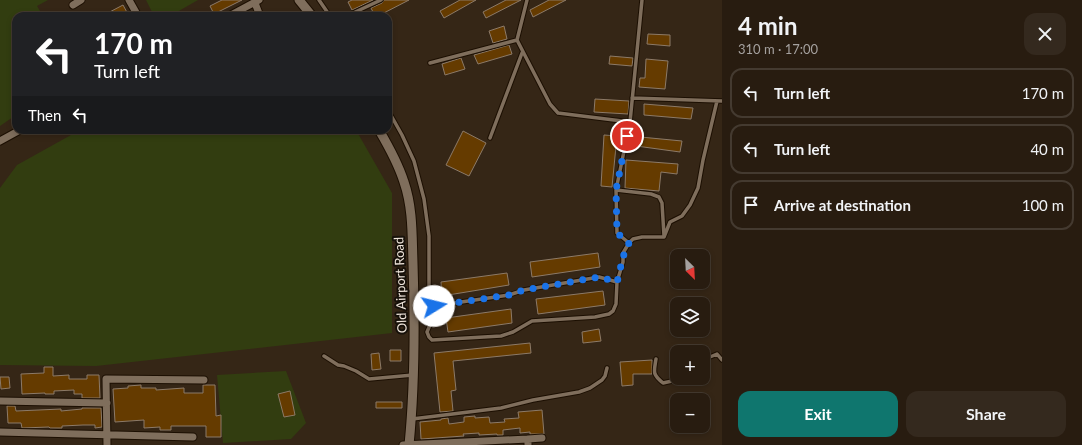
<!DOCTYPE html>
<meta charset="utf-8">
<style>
body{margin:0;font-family:Lato,sans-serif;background:#34291e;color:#f1f3f6;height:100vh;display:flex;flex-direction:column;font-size:15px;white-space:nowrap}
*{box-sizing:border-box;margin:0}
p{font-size:13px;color:#a5a19f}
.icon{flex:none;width:22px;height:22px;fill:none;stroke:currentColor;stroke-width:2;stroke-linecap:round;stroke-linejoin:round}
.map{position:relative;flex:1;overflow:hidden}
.panel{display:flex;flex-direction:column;background:#281c10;width:360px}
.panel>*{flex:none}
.hud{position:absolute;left:12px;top:12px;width:380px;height:122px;border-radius:12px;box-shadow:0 2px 6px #0003,0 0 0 1px #443a30;background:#202124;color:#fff;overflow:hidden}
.needle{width:26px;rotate:156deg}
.controls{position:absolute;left:670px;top:249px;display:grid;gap:8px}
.controls a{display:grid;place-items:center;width:40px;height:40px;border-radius:8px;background:#281c10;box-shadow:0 2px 6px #0003,0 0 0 1px #443a30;font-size:20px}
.pin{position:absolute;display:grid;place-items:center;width:34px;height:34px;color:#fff;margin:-17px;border:2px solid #fff;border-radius:50%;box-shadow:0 1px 4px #0007}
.me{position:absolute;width:44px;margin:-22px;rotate:81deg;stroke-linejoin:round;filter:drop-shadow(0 0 3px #0008)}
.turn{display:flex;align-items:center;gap:14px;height:84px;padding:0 16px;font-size:18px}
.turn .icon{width:52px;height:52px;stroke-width:2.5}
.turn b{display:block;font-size:28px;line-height:34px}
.then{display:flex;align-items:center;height:38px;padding:0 16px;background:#0003;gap:8px;font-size:15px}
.round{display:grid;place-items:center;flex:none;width:42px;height:42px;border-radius:12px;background:#34291e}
.overview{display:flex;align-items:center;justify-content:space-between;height:68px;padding:0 16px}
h1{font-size:24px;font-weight:700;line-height:30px}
.button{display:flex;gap:8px;margin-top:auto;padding:8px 16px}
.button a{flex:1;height:46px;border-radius:12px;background:#0f766e;color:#fff;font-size:16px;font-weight:700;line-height:46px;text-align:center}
.button a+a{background:#34291e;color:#f1f3f6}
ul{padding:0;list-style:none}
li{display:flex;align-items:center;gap:12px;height:50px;margin:0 8px 6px;padding:0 8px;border:2px solid #443a30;border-radius:12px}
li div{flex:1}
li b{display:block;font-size:15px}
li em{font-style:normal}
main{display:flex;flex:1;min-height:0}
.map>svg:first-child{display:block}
</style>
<main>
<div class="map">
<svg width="722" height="445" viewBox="0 0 722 445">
<rect width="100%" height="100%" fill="#352616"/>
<path fill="#323d10" d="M0,0h48l-11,6 6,10h-27v99l-16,11z
M146,0h52l-28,16h-16z
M80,130h82v2l3,-2h191l36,63v140l-296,33 -96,-1v-177l17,-23z
M286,371l20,52 -15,16 -68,4 -6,-68z"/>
<path fill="#653b00" stroke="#8c7a68" d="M222,0h20l-28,14 -4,-8z
M352,0h21l-21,10 -4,-8z
M384,0h25l-31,16h-3l-4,-8 11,-5z
M460,0h16l-32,18 -4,-7z
M506,0h15l-35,18 -3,-6z
M549,0h17l-33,17 -3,-7z
M123,5l6,11h-27z
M504,26l3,13 -14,4 -4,-12z
M648,34l22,1v11l-23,-2z
M509,45l3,9 -34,10 -4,-9z
M610,56l23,2 -1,8 -23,-2z
M461,58l4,11 -20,6 -3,-11z
M646,59l22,2 -3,28 -26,-2 1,-9h5z
M595,99l34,2 -1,13 -34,-2z
M644,104l49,4 -2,11 -47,-4z
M463,131l23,12 -17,33 -23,-11z
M604,135l13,1 -5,51 -11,-1z
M630,136l52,5 -2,11 -51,-7z
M626,160l52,4 -1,10 -16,-2 -2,19 -34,-3z
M598,253l2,14 -68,10 -2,-15z
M507,273l2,12 -67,11 -1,-14z
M603,291l2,14 -67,9 -2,-15z
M511,309l1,14 -64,9 -2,-14z
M599,329l2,12 -18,2 -1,-11z
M530,343l1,10 -78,8 3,29 -5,1 2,20 -13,1 -6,-59z
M390,350h11v11h-11z
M379,353l2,16 -9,1 -1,-16z
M652,360v14h-19v11l-11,1 -2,-24z
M44,367h9v9l16,-1v4h18v-4h12l1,23h-18v-4h-8v-4l-20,1v3h-9v-1l-23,1 -1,-20 23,-1z
M0,377h9l1,11 -9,1z
M141,385v3h15v2l28,-2v5h19v-8h12l1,31 5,-1v22h-15v-11h-35v4h-11v-3l-16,1v-8l-29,2 -2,-33 15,-1v-2z
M290,391l5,24 -11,2 -6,-23z
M376,402h26v6h-26z
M7,406h8l1,5 45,-2v2l21,-2v-1h19l1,19 -7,1v-3h-12l-21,1v2h-12l-1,-1 -27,1 -1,-5h-13z
M542,410l2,24h-14v-2l-10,1v-5l-17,2v5h-6v-1l-18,1v-2l-16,1 1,2 -43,3 -1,-17 21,-2v-1l7,-1 1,6 15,-2v-5l11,-1v2l14,-1 1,6 15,-1 -1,-3 15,-1 -1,-6z"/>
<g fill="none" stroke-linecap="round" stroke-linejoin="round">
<g stroke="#1c0f02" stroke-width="5.5">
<path id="service" d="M319,0l11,16
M527,0l-10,40 33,64 8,9 72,9 -14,68 35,4 8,3 3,6 2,33
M351,14l30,-14
M430,63l87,-23
M632,98l90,3
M388,110l14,25 12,26 10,38 5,37v49l5,21 -1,12 -6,14 2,5 3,3 69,-4 12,-4 19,-11 63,-4 14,-3 4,-3 3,-7 1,-22 6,-20v-9l6,-10 4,-4 9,-2h22l6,-15 12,-6 8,-11 8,-17 5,-28 14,-59
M630,122l12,-122
M490,138l32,-85
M616,190l1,43 12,10
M434,306l75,-11 15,-5 75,-13 18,5
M324,356l14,9 6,1 12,5 13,8 44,-4
M656,359c-2,13 -4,15 7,24l9,-2 5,-4
M703,360l14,-6 5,6
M412,419l89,-11 32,-8 46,-8 11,-4 12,-8 3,-4 2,-8"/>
</g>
<g stroke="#1c0f02" stroke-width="9">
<path id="minor" d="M129,0l9,16
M255,3l5,13
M73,5l8,-5
M229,16l30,-16
M0,141l20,-11
M0,401l107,2
M0,432l193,5
M528,439l14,-1
M107,445l-1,-66 98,1
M403,445l125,-6v6"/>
</g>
<g stroke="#1c0f02" stroke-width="11">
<path id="secondary" d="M299,0l13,16
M379,130c10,17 19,33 25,52 9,26 8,54 9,81 2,61 2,121 -4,182"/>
</g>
<use href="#service" stroke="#7f6e5c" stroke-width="3.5"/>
<use href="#minor" stroke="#7f6e5c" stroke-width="7"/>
<use href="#secondary" stroke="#7f6e5c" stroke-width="9"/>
</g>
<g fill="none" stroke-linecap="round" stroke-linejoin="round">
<path stroke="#1a73e8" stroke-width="7" stroke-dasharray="0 12.6" d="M434,306l75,-11 15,-5 75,-13 18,5c4,-14 5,-27 12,-39l-12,-10 -1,-43 11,-54"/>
</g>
<g text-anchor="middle" stroke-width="4" stroke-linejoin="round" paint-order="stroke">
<g font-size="13" fill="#f0e6dc" stroke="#17110a">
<text transform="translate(400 285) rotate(-92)" y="5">Old Airport Road</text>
</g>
</g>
</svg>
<div class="controls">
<a><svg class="needle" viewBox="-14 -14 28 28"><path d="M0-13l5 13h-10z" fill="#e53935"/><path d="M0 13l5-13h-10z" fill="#a5a19f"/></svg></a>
<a><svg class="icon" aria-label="layers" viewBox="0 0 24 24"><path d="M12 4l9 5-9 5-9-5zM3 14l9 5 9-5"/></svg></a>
<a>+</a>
<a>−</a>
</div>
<div class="pin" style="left:627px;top:136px;background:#d93025"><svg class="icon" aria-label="arrive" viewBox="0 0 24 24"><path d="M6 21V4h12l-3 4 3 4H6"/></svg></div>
<svg class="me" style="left:434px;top:306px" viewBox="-20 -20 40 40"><circle r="19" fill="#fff"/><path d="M0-13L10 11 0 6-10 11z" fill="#1a73e8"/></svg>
<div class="hud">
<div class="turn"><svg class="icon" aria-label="left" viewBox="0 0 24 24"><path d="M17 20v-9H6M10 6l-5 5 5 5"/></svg><div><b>170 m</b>Turn left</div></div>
<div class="then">Then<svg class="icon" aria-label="left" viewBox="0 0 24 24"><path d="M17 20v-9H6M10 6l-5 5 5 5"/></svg></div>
</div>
</div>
<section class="panel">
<div class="overview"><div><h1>4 min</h1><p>310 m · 17:00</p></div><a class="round"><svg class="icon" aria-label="close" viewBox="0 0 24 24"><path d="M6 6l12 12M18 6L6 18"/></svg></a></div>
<ul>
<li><svg class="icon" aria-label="left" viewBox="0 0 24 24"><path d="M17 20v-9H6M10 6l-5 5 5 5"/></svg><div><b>Turn left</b></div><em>170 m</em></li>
<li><svg class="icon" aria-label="left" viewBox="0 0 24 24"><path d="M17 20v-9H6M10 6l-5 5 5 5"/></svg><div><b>Turn left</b></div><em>40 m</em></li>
<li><svg class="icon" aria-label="arrive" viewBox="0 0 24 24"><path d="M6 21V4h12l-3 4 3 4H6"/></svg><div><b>Arrive at destination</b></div><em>100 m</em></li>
</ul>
<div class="button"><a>Exit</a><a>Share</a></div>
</section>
</main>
